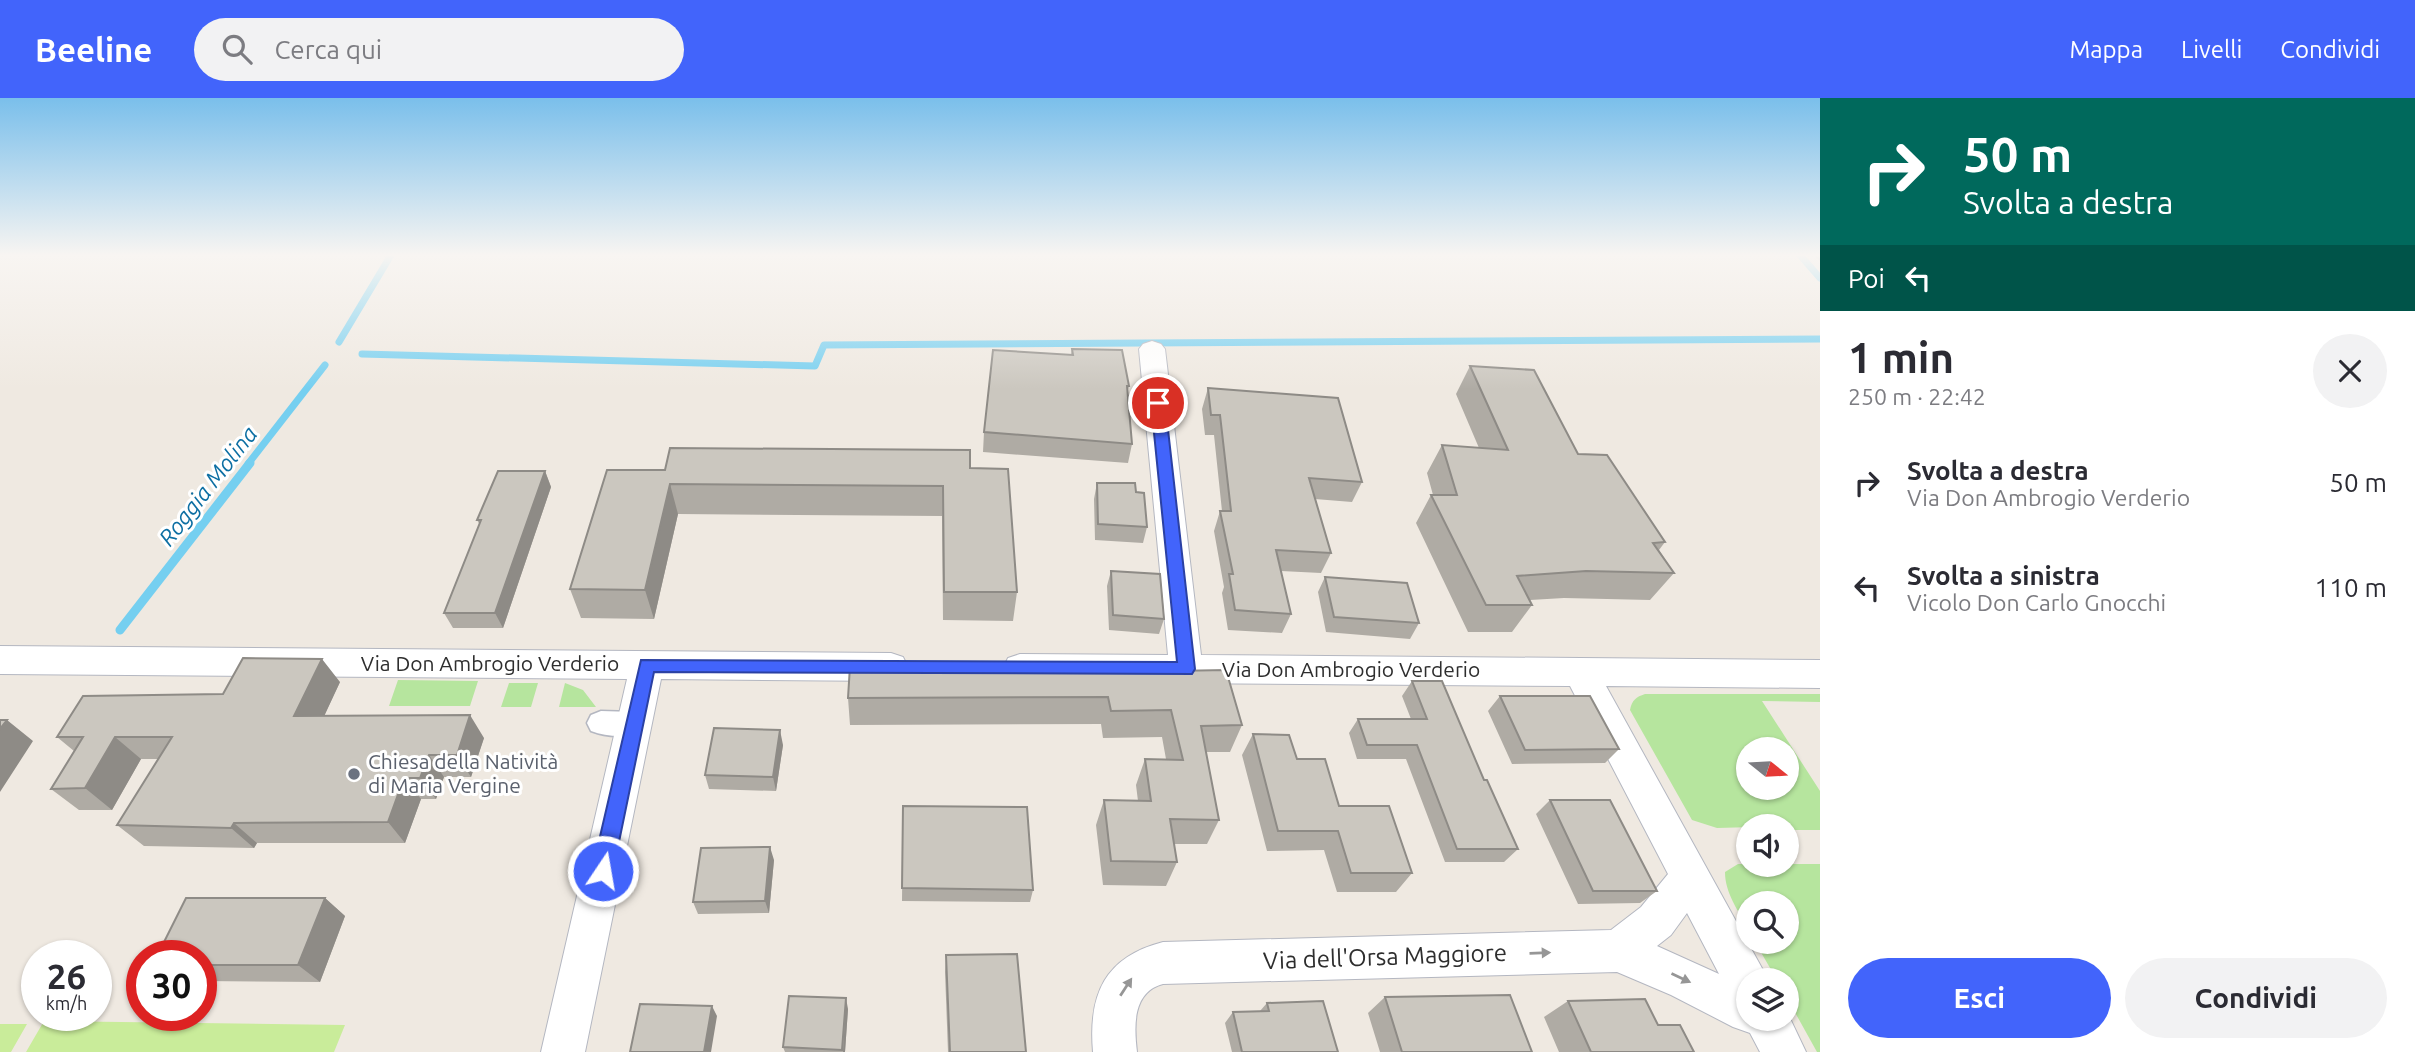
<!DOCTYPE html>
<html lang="it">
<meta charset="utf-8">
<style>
body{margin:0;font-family:Ubuntu,sans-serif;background:#f2f2f3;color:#2b2b33;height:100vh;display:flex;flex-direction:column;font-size:26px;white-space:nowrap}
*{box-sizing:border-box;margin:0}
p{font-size:23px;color:#7c7c81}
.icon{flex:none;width:38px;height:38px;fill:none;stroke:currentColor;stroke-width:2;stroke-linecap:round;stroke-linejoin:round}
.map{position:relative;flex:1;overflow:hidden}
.drawer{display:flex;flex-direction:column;background:#fff;width:595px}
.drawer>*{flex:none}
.guide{background:#00695c;color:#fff;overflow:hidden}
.needle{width:46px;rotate:108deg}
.tools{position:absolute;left:1736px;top:639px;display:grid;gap:14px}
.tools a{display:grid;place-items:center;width:63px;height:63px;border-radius:50%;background:#fff;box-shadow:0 2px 5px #0004;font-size:35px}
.speed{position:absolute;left:21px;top:842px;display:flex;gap:14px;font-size:35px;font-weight:700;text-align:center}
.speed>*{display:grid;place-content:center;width:91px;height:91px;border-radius:50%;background:#fff;box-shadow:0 2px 5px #0004;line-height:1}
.speed small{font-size:18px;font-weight:400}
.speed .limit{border:10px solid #d22;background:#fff;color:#111}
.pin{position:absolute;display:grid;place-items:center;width:60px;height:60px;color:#fff;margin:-30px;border:4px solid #fff;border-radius:50%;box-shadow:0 2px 7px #0007}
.me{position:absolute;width:77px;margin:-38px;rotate:12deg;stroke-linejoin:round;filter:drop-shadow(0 0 5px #0008)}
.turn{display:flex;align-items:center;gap:24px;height:147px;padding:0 28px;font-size:32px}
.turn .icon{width:91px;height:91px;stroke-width:2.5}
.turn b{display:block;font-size:49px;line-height:60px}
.then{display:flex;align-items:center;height:66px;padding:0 28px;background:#0003;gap:14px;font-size:26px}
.round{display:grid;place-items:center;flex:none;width:74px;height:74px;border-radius:37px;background:#f2f2f3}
.overview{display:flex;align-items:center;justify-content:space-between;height:119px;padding:0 28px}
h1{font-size:42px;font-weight:600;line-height:52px}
.primary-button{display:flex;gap:14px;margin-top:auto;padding:14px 28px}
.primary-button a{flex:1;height:80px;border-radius:42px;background:#4264fb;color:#fff;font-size:28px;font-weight:600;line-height:80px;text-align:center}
.primary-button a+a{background:#f2f2f3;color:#2b2b33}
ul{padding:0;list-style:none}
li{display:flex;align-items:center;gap:21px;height:105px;padding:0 28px}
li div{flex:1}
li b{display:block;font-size:26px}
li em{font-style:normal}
header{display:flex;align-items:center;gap:42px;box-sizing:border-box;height:98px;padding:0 35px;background:#4264fb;color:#fff}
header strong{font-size:33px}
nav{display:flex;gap:38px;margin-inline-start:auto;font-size:24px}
.search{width:490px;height:63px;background:#f2f2f3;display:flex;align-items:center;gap:18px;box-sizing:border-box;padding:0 24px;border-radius:38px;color:#7c7c81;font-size:26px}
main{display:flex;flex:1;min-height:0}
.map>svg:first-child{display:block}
</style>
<header>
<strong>Beeline</strong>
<div class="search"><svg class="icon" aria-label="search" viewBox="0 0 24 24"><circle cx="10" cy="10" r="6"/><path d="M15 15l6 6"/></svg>Cerca qui</div>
<nav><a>Mappa</a><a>Livelli</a><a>Condividi</a></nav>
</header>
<main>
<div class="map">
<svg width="1820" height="954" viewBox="0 0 1820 954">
<rect width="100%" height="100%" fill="#efe9e1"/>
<path fill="#b6e59e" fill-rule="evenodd" d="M398,582l80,1 -8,25h-81z
M509,585h29l-7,24h-30z
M565,585l18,7 13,17h-37z
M1645,596h175v8l-58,-1 58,90v39h-33v-4l-70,2 -25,-8 -62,-110c2,-10 6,-13 15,-16zM1787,651v39h-39v-39z
M1738,766h82v188h-3l-30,-54v-18h-10l-22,-38h32v-39h-39v26c-10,-19 -23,-36 -23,-57z"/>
<path fill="#c9ec9a" d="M44,923l301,4 -11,27h-308z
M0,926h27l-16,28h-11z"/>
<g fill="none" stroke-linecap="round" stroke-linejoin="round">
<path stroke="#75cff0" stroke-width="7" d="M1800,157l20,23
M339,244l52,-87
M362,256l453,12 9,-21 996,-6
M248,366l77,-99"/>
<path stroke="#75cff0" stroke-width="9" d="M120,532l130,-167"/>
<g stroke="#b4b7c1" stroke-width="3">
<path id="pedestrian" d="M601,613l33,1 10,4 4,8 -4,8c-16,6 -37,5 -53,-1l-4,-8 4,-8z"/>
</g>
<g stroke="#b4b7c1" stroke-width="2">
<path id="minor" d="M1152,243l9,3 4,5 36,306 619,5v28l-214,-2 157,284 4,10h-19v38h39v-6l19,40h-46l-10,-19 -17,-6 -62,-32 -54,-23 -454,12c-31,8 -29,43 -26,68h-44c-5,-58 12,-95 70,-110l448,-12 30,-23 27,-33 -98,-188 -550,-4 -12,-4 -5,-10 5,-10 12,-4 148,1 -29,-306 4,-5zM1687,815l32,61 -62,-28 14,-11z
M0,548l891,7 12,4 5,10 -5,10 -12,4 -230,-2 -76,373h-44l86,-373 -627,-5z"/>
</g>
<use href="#pedestrian" fill="#fff" fill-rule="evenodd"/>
<use href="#minor" fill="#fff" fill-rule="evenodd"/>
</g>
<path fill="#afaba4" d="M1814,157h6v6z
M1072,251l57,37 -2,7 5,51 -4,19 -145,-11 1,-20 87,-77z
M1470,268l108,88 87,88 -6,8 15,23 -24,27 -86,-2 -34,2 2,5 -20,27h-44l-52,-109 15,-28h2l-6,-22 15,-28 37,3 -23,-54z
M1208,290l154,94 -10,20 -37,-3 16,54 -10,20 -40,-2 10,43 -9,19 -54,-3 -6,-37 2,-6 -10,-56 6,-20h2l-8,-76h-9l-3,-26z
M970,370l47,124 -4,29 -70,-1 -1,-104 -264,-2 -24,105 -73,-1 -11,-29 95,-119z
M545,373l6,16 -48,141h-50l-9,-15 36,-88 -3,-5z
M1097,385l39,9 11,35 -4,16 -48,-3 -1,-41z
M1111,473l53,48 -5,15 -50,-4 -2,-44z
M1325,479l94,46 -9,16 -84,-7 -8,-40z
M1064,575l178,52 -12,27h-24l13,68 -12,24h-33l3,18 -11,24 -63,-1 -7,-60 8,-25 34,1 -2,-16 9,-26h21l-4,-22 -59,1 -2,-14 -251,1 -2,-27z
M1412,583l72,99 34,69 -14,13h-59l-39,-103h-49l-8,-26 9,-14h53l-9,-23z
M340,584l-16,34 160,22 -13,39h-27l-8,22h-15l-16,44h-148l-3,5 -110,-2 -27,-21 41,-66h-17l-29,51h-33l-28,-21 23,-38 -17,-14 166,-43z
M1500,598l119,53 -14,14 -93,1 -24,-53z
M1253,636l44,25 42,47 73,67 -16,19h-59l-13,-42 -57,1 -25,-96z
M783,647l-7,46 -67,-2 -4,-14z
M1550,702l107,91 -17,12 -62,1 -42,-90z
M903,708l130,84 -3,12 -128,-1z
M774,762l-5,53 -71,1 -5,-12z
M325,800l20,18 -25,66 -119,-1v-25z
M946,857l80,97h-78l-3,-80z
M1385,899l147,55h-152l-12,-39z
M1568,903l90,24 36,27h-135l-15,-35z
M1267,905l71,49h-106l-7,-29 8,-11 27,-1z
M848,911l-3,43h-60l-2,-5z"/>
<path fill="#8e8b86" d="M545,373l6,16 -48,141 -8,-15z
M670,386l8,30 -24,105 -9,-29z
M322,561l18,23 -26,56 -20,-22z
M470,617l14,23 -13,39 -14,-22z
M7,622l26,21 -33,51v-63z
M780,632l3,15 -7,46 -3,-14z
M115,639l26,22 -29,51 -27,-22z
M429,657l15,22 -8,22 -16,-21z
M404,680l17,21 -16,44 -17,-21z
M234,725l23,20 -3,5 -23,-20z
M770,749l4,13 -5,53 -4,-12z
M325,800l20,18 -25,66 -22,-17z
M846,900l2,11 -3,43h-2z
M712,908l5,10 -6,36h-7z"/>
<path fill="#cbc7bf" stroke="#8e8b86" stroke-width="2" d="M1072,251l50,1 7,36h-2l5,58 -148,-12 9,-82 80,5z
M1470,268l64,4 44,84 29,1 58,87 -12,1 21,30 -88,-2 -69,5 15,29h-46l-55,-110h26l-15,-50 66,5z
M1208,290l130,10 24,84 -53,-4 22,75 -55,-3 15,64 -56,-4 -6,-36h4l-13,-63h11l-11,-96h-9z
M670,350l300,2v18l38,1 9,123h-73l-1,-106 -273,-2 -25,106 -75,-1 37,-119h58z
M498,373h47l-50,142h-51l37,-93h-4z
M1097,385h38l1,9 8,1 3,34 -49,-3z
M1111,473l49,3 4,45 -51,-4z
M1325,479l82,6 12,40 -85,-6z
M243,560l79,1 -28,57 176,-1 -13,40h-28l-9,23h-16l-16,44 -154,1 -3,5 -114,-3 55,-88h-57l-30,51 -34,1 32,-52h-26l26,-41 140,-2z
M1063,567l1,8 162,-3 16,55 -41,1 18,94 -49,-1 7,43 -66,-1 -7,-61 47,1 -6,-42 38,1 -12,-50 -60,1 -3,-14 -260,1 2,-32z
M1412,583h30l42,99h3l31,69h-61l-40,-104h-50l-9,-26h69z
M1500,598h90l29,53 -94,1z
M0,622h7l-7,9z
M714,630l66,2 -7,47 -68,-2z
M1253,636l36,1 8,24h28l14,47h50l23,67h-61l-13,-42h-60z
M1550,702h60l47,91h-64z
M903,708l124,1 6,83 -131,-2z
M770,749l-5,54 -72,1 8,-54z
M186,800h139l-27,67h-97v-9h-44z
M1017,856l9,98h-76l-4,-97z
M1510,897l22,57h-130l-17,-55z
M789,898l57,2 -4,52 -59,-3z
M1645,901l13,26h22l14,27h-103l-23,-51z
M1323,903l15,51h-96l-9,-40 36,-1 -2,-8z
M640,906l72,2 -8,46h-74z"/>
<defs><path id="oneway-solid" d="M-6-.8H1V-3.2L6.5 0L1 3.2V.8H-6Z" transform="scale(1.75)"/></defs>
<g fill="#969696">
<use href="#oneway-solid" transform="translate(1540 855) rotate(-2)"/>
<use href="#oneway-solid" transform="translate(1681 880) rotate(25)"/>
<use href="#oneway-solid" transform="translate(1126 889) rotate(-57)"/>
</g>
<linearGradient id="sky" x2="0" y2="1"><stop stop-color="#7abfeb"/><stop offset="0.54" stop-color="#f8f5f2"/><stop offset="1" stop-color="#f8f5f2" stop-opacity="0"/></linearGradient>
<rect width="1820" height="291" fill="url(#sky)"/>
<path fill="#4264fb" stroke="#2b41a3" stroke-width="2" d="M1158,300l7,5 30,266 -3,5 -538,-2 -41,199 -3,7 -7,3 -8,-3 -3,-7 49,-211 536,2 -26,-259z"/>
<circle fill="#6b7280" stroke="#fff" stroke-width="2.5" cx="354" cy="676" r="7"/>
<g text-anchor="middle" stroke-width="6" stroke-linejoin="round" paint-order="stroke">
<g font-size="21" fill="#2e2e2e" stroke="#fff">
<text x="490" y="573">Via Don Ambrogio Verderio</text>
<text x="1351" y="579">Via Don Ambrogio Verderio</text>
</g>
<g font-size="21" fill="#5b616d" stroke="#fff" text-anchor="start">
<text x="368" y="671">Chiesa della Natività<tspan x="368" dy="24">di Maria Vergine</tspan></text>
</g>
<g font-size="23" font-style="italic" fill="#0d6fa3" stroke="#fff">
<text transform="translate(208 388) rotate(-52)" y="8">Roggia Molina</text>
</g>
<g font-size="24" fill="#2e2e2e" stroke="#fff">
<text transform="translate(1385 859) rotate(-2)" y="8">Via dell'Orsa Maggiore</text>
</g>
</g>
</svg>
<div class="tools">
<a><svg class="needle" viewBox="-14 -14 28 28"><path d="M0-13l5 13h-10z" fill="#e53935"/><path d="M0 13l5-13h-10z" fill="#7c7c81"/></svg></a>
<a><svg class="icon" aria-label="sound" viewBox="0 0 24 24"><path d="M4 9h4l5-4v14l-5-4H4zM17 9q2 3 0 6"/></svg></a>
<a><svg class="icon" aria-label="search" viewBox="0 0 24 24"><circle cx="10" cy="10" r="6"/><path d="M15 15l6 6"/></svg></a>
<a><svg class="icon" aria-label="layers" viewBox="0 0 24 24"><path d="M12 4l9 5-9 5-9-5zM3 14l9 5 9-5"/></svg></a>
</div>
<div class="speed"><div>26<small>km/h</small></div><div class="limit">30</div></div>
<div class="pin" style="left:1158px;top:305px;background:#d93025"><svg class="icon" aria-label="arrive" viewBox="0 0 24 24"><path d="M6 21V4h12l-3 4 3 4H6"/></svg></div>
<svg class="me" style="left:603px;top:773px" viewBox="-20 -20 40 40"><circle r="17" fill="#4264fb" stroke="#fff" stroke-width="3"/><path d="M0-11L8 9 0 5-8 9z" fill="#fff"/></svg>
</div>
<section class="drawer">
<div class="guide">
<div class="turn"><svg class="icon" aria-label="right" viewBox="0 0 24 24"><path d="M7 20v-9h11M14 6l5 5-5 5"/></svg><div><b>50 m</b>Svolta a destra</div></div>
<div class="then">Poi<svg class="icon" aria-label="left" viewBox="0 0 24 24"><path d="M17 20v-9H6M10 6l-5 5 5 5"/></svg></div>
</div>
<div class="overview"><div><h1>1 min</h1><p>250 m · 22:42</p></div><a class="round"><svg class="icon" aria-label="close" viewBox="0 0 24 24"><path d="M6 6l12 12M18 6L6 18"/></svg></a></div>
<ul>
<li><svg class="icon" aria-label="right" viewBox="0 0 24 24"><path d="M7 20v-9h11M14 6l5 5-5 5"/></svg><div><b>Svolta a destra</b><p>Via Don Ambrogio Verderio</p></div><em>50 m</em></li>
<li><svg class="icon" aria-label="left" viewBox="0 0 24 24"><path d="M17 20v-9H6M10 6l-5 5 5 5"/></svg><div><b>Svolta a sinistra</b><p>Vicolo Don Carlo Gnocchi</p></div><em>110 m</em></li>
</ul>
<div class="primary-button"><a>Esci</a><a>Condividi</a></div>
</section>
</main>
